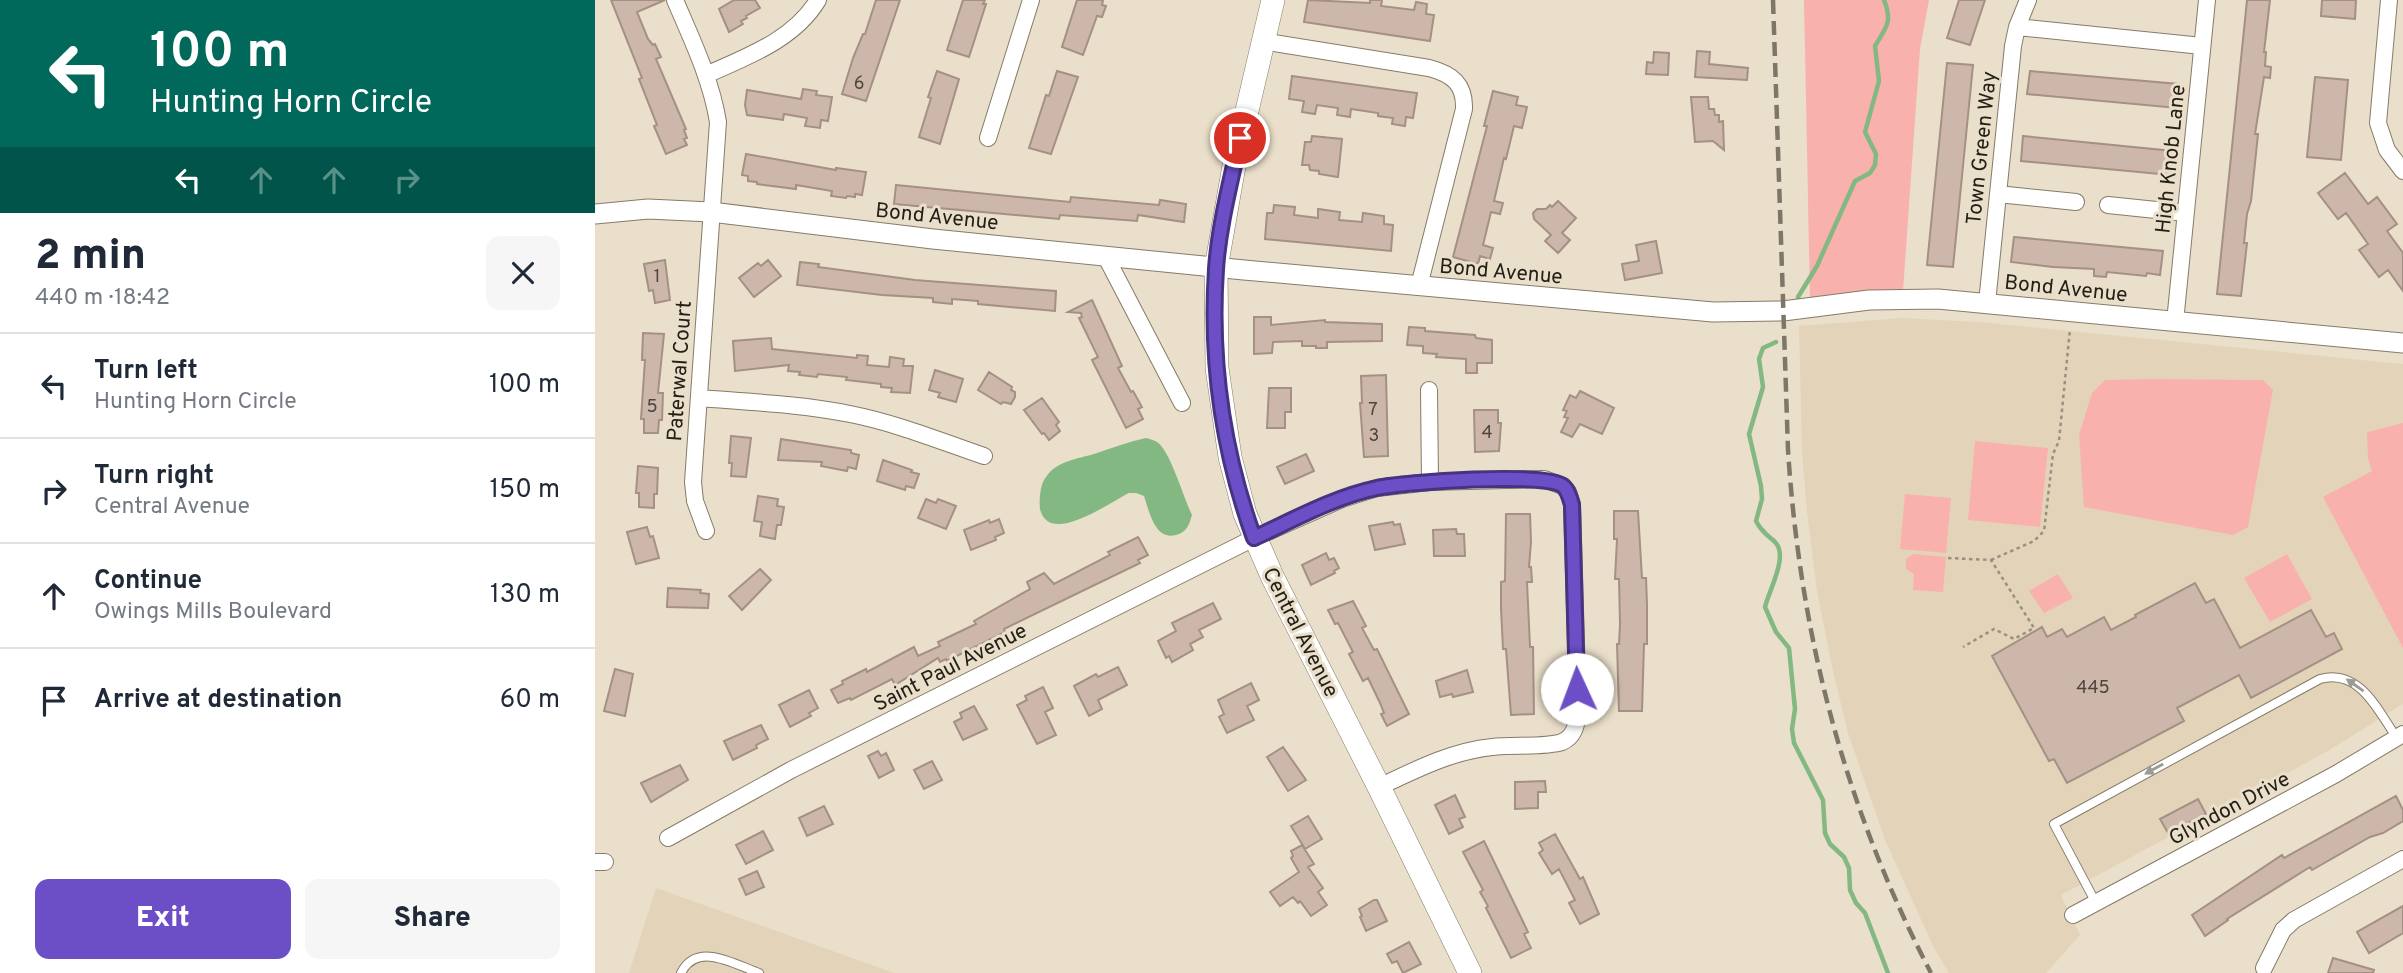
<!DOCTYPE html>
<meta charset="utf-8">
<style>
body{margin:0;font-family:Overpass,sans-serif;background:#f6f6f7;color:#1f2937;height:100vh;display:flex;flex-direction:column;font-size:26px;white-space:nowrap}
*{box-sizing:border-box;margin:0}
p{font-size:23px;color:#747a83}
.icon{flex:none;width:38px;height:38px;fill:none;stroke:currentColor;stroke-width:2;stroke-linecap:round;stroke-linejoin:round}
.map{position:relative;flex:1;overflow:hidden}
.details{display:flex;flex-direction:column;background:#fff;width:595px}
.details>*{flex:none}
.guide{background:#00695c;color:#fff;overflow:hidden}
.pin{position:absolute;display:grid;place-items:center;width:60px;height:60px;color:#fff;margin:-30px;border:4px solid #fff;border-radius:50%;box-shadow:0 2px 7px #0007}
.me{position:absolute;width:77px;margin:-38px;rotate:358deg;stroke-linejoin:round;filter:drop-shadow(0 0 5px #0008)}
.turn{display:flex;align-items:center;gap:24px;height:147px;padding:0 35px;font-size:32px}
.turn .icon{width:91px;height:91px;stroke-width:2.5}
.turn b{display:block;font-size:49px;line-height:60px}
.lanes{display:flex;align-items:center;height:66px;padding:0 35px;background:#0003;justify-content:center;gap:35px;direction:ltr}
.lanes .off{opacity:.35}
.round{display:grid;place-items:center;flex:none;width:74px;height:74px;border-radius:14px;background:#f6f6f7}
.summary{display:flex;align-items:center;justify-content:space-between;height:119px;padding:0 35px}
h1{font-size:42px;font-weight:800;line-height:52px}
.cta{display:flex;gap:14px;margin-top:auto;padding:14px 35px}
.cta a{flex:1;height:80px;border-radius:14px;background:#6c4ec7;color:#fff;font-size:28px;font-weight:800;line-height:80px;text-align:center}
.cta a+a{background:#f6f6f7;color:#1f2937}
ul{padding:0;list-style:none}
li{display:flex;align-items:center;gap:21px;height:105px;padding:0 35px;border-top:2px solid #e0e1e3}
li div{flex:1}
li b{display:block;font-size:26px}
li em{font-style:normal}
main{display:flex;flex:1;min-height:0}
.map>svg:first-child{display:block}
</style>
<main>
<section class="details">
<div class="guide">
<div class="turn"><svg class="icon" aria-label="left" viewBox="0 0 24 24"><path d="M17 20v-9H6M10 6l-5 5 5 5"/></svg><div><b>100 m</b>Hunting Horn Circle</div></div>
<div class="lanes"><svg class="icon" aria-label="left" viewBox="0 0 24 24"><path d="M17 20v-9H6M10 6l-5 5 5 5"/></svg><svg class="icon off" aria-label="ahead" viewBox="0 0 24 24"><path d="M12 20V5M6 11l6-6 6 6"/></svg><svg class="icon off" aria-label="ahead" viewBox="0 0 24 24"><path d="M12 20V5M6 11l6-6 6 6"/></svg><svg class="icon off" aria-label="right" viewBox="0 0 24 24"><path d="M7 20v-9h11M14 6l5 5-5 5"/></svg></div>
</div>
<div class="summary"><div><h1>2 min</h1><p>440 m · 18:42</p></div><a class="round"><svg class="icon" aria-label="close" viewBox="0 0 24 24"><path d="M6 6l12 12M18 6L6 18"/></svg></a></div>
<ul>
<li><svg class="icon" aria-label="left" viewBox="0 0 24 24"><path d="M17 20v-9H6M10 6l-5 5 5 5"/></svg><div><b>Turn left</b><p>Hunting Horn Circle</p></div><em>100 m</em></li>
<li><svg class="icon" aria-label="right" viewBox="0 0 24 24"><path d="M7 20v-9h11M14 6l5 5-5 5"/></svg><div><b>Turn right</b><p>Central Avenue</p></div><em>150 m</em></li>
<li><svg class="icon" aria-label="ahead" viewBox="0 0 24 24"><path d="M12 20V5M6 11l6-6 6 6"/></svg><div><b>Continue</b><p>Owings Mills Boulevard</p></div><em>130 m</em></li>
<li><svg class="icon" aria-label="arrive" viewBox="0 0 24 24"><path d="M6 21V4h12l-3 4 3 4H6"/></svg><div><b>Arrive at destination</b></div><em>60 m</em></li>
</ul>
<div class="cta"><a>Exit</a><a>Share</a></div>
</section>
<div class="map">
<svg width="1808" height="973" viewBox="0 0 1808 973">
<rect width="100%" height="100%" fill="#eadfca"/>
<path fill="#e3d4b9" d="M1306,318l78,4 424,42v340l-75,47 -267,144 19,40 -34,38h-97l-15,-25 -49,-108 -37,-107 -16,-66 -15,-76 -10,-79 -5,-60 -3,-126z
M61,888l238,85h-265z"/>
<path fill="#f9b1ae" d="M1209,0h125l-9,49 -17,242 -93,8z
M1557,379l111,1 10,10 -25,137 -15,8 -149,-28 -5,-72 13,-42 13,-13z
M1808,423v225l-80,-151 49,-26 -4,-12 -1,-27z
M1380,441l73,7 -8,79 -72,-7z
M1310,494l46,4 -5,55 -46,-4z
M1318,554l33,3 -3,35 -30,-2 1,-16 -8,-5v-10z
M1692,554l25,45 -42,23 -26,-44z
M1463,574l15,24 -29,15 -15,-22z"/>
<path fill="#84b882" d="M551,438c4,1 8,2 11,4 13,8 27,57 35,73 -3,10 -5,17 -16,20 -21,6 -27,-24 -32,-39l-8,-3h-7c-19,9 -80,54 -89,16 -1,-9 0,-25 6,-32 11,-16 31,-18 48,-23 18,-6 34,-12 52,-16z"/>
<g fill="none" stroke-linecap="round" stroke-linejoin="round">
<path stroke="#84b882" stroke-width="4.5" d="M1203,297l19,-31 38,-85 15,-8 5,-8 1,-11 -11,-22 14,-51 -4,-35c11,-19 18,-23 9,-46
M1181,342l-13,6 -4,11 4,28 -14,47 12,52 1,13 -6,22c5,10 11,14 19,21 14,14 -6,48 -10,65l11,25 13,16 6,61 -3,20 2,14 29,57 2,33 5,11 14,13 5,11 1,22 6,13 9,10 23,60"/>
</g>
<path fill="#cdb7ab" stroke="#a49084" stroke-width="2" d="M16,0h54l-28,12 11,27 5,6 2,-1 6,13 -5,2 30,70 -2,1 3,8 -3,1 3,6 -21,9 -12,-28 3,-1 -18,-46 3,-1z
M139,0h21l5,8 -14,8 1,2 -6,3 2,3 -14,8 -10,-23z
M281,0h24l-34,101 -24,-7 11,-36 10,-24h2z
M368,0h22l-2,4h3l-17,53 -22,-7z
M482,0h26l-1,5 4,1 -4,11 -5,-1 -14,39 -21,-8z
M713,0l62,3v-3h12l-1,6 33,4 2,-8 11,2 -1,10 8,1 -4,26 -126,-19z
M1364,0h26l-15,45 -23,-7z
M1652,0h23l-6,52h2l-1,14 6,1 -1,11 -6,-1 -9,57h3l-7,67 -4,13 -3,29h3l-6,53 -24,-2z
M1727,0h34l-1,19 -34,-3z
M1102,51l13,1 -1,12 39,4 -1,12 -52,-3z
M1059,52l15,1 -1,22 -22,-1 1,-12 6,1z
M1352,63l26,2 -20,202 -26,-2z
M342,71l22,8 -19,65 -21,-7 12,-39 -3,-1z
M462,71l21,6 -27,77 -22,-6 17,-53 3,1z
M1435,71l149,13 -2,24 -150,-14z
M697,76l125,17 -4,25 -7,-1 -1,9 -13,-2 1,-6 -15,-2v-3l-27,-4 -1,8 -13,-2 1,-7 -21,-3 -2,9 -13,-2 2,-11 -15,-2z
M1720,77l33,3 -7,80 -34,-3z
M208,89l14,2 -1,4 16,2 -4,24 -7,-1 -1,8 -15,-2 2,-8 -23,-4 -1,6 -36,-5 -2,-10 2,-15 54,9z
M898,91l25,6 -2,8 11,2 -5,21 -8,-2 -8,33 -2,-1 -10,43 9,2 -3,11 -9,-2 -8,33 10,3 -3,11 -10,-3 -2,8 -25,-7 34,-131h-3z
M1096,97h17l1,12h5l1,6h4v7l4,-1 1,29 -11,-9 -18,1z
M717,136l30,3 -4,38 -19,-3v-3l-9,-1 -1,-5h-7l3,-23h6z
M1428,136l150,15 -3,24 -149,-14z
M151,154l90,16v-2l30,4 -4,23 -7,-1v3l-8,-1 -1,2 -15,-2 1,-5 -36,-6v4l-39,-5v-2l-9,-1v-5l-6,-1z
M1750,173l23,31 9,-7 20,27 -10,7 16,22v38l-15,-21 -9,7 -20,-27 9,-6 -22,-31 -8,6 -20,-26z
M301,185l174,17 1,-5 88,8 1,-5 26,4 -2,18 -46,-7 -1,6 -77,-6 -1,4 -165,-15z
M963,201l18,17 -14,15 8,7 -12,13 -13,-12 6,-6 -17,-16 -1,-6 4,-4h9l4,-4 2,2z
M679,205l21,2 -1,8 24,3v-9l22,3 -1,8 23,2 1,-9 21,3v8l9,1 -2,26 -126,-12 2,-26h6z
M1419,237l149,14 -3,24 -13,-2 -1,3 -39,-4 -1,5 -12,-1v-7l-41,-2 -42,-5z
M1061,241l6,32 -37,7 -3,-16 17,-3 -3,-16z
M70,260l5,40 -15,3 -2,-13 -4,1 -5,-27z
M173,260l13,16 -27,21 -15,-19 19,-15 3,3z
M205,262l19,2 -1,3 97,13 141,11 -1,20 -77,-7v-3l-26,-2v5l-19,-2v-4l-51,-3 -85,-10z
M497,300l30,66 -4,2 13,24 2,-1 9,16 -4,2 5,10 -17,9 -34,-68 6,-3 -19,-39 3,-1 -1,-4 -13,-1z
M659,317h17v8l54,-5v2l57,2v17l-55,1v6h-11v-2h-14v-5l-29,1 -1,11 -18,1z
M814,327l16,1v3l50,4 1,3 16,2v23h-15v10h-11v-14l-30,-2 1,-3 -14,-1v-7l-16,-1z
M48,333l21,1 -6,59h5l-1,27h-3l-1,13h-14v-14h-3l4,-59h-3z
M176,338l1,11 85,9v-3l11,1 -1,9 22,2 1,-10 14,2 -1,7h10l-3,27 -19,-1 1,-4 -11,-1v-3l-35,-4 1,-3 -29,-3 -1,3 -18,-2 1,-3 -12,-1 1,-6 -54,6 -2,-30z
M340,370l28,9 -7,23 -18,-5 2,-4 -11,-3z
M394,372l23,15 -1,3 4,2v5l-4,7 -8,-2 -2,2 -23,-14z
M791,375l2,81 -24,1 -4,-54h2l-1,-27z
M674,388h22v24h-6v16h-18z
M985,391l34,17 -12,26 -22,-10 -8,13 -11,-5 7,-14 -4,-1 3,-6 -4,-1 7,-15 6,3z
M447,398l17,24 -3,3 4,6 -11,9 -5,-7 -2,1 -18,-24z
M879,410h24v13h3l-2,28 -24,1z
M136,436l20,2 -5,39 -15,-1 1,-13h-3z
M186,439l70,11v3l8,2 -3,14 -8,-2 -1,4 -26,-5 1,-4 -44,-2z
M711,454l8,17 -29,13 -8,-17z
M288,460l29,10 -1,2 8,2 -5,14 -8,-2 -1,4 -28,-9z
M43,466l20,2 -1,26h-3v14l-15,-1v-14h-3z
M163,496l20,3 -1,7 7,1 -3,18h-4l-2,14 -15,-3 2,-14 -8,-1z
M331,499l10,4 2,-4 18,7 -10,23 -28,-11z
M1019,511h24l4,67h4l1,26v40h-3l-2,67h-23l-2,-67h2l1,-20 -1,-45h-4l2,-40h-3z
M911,514h24l1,28 -2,25h2l1,15h-5l3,65h3l1,67 -23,1 -5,-66h-3l-2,-41v-26l4,-1z
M404,519l5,14 -9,4 1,3 -25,10 -7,-20 25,-10 1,3z
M798,522l1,3 6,-1 5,20 -30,6 -6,-24z
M52,527l3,10 3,-1 6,22 -23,6 -9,-32z
M861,529l1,5h7l1,22h-31l-1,-26z
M543,537l10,18 -10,5 2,3 -136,66 1,3 -58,29 -1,-2 -6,3 -2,-4 -43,27 -3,-6 -41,21 -1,-2 -12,5 -7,-13 12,-6 -1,-3 24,-12 1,3 47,-25 4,9 22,-10 -2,-4 38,-18 -2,-3 56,-32 -3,-7 17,-9 10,11 56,-29 -2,-3z
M731,553l3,7 5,-2 5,10 -5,3 1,2 -24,12 -9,-20z
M165,569l11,11 -29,30 -13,-14z
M1600,583l11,20 8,-4 26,49 71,-38 15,27 8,-4 8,16 -91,49 -12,-23 -62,33 7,13 -117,62 -13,-24 -5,2 -57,-105 50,-29 5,10 15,-8 5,8 37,-20 7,13 25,-13 -1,-2z
M73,588l33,2 -1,3 9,1 -1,14 -41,-1z
M758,601l13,25 -4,2 12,22 3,-1 32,65 -22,12 -6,-12 3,-1 -4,-10 -12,-25 -5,3 -14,-27 4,-2 -15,-29 -3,1 -7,-14z
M618,603l8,16 -22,11 4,7 -13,7 3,6 -21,12 -3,-6 -3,2 -8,-17 18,-10 -4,-8z
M523,667l9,18 -29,15 4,9 -13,7 -15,-30 22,-12 2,3z
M20,669l18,5 -8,42 -21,-5z
M872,670l6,22 -20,5 -1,-3 -12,3 -4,-16z
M656,683l8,17 -12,6 7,14 -27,13 -8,-16 5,-3 -6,-14z
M448,687l10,21 -8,4 11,23 -19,9 -20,-39 10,-5 -2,-4z
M214,690l9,18 -9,5 2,3 -21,11 -11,-22z
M379,706l13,23 -24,11 -9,-18 8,-4 -2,-5z
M166,725l7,14 -12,6 1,3 -24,12 -9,-19z
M688,747l23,33 -18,11 -21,-34z
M283,751l3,5 5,-3 8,17 -15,8 -11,-22z
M337,761l10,19 -18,9 -10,-19z
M85,765l8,15 -37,22 -10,-19z
M950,781l1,11h-8v16l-23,1v-27z
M860,795l10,22 -6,2 4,8 -14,7 -14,-29z
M1801,796l7,14v11l-20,12 -13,4 -58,33 -2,-3 -83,52 1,1 -23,16 -13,-21 90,-60 2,3z
M1603,799l8,15 -38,19 -8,-14z
M229,806l9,18 -26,12 -8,-18z
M713,816l14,23 -17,10 -14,-23z
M168,831l10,19 -27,14 -10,-19z
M960,834l25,45 3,-2 16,37 -19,10 -11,-21 6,-3 -16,-31 -7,5 -13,-21 4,-3 -4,-7z
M889,841l44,91 -4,2 7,14 -20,10 -25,-50 2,-2 -8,-14 3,-2 -20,-38z
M707,845l12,19 -6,3 15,21 -5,4 9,13 -16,11 -11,-15 -2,2 -5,-6 -13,9 -10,-14 29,-20 -8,-14 2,-2 -2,-5z
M162,871l7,16 -18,8 -7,-16z
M779,900h3l10,21 -21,10 -6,-14 2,-1 -3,-7z
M1808,906v27l-34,20 -12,-21z
M814,942l12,22 -18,9 -6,-12 -5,2 -5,-9z
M1738,958l41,12 -1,3h-45z"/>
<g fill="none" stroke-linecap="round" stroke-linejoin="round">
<g stroke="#857b68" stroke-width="10">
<path id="service" d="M1501,903l-42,-79 266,-145c40,-11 58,32 77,59
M86,973c16,-32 53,-9 78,0"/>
</g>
<g stroke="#857b68" stroke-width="18">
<path id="minor" d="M80,0c17,40 36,79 43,122l-25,360 2,19 11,30
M1794,0l-11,123 9,27 16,21
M1422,27l185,19
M667,41l167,27c23,6 36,16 35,41l-45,177
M111,75c40,-18 88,-35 112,-75
M393,138l43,-138
M1403,194l78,8
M1513,205l77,8
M511,257l76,146
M1392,303l26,-257 4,-19 11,-27
M1580,322l32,-322
M834,390l1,92
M104,398c50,4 101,6 151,16 46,9 90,27 134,42
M73,838l123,-68 463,-232 88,-39 35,-11 53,-6 114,-3 19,7 5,6 4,12 6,211c-2,11 -4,22 -16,27 -18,6 -50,2 -70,5 -40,4 -77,23 -113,40
M0,862h10
M1478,915l263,-141 67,-40
M1669,968l19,-38 11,-10 109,-61"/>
</g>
<g stroke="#857b68" stroke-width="21">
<path id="tertiary" d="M0,214l53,-5 63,3 222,27 311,31 469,42 70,-1 86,-11 69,-1 465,44"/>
</g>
<g stroke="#857b68" stroke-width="24">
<path id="secondary" d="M678,0l-39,166 -18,102 1,100 13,89 15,57 27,62 107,211 91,186"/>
</g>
<path stroke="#989080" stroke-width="2.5" stroke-dasharray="3.5 3.5" stroke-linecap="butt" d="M1353,558l43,2 43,68 -20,11 -20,-10 -31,18
M1396,560l43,-19 10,-10 9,-77 6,-13 11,-112"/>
<use href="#service" stroke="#fff" stroke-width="8"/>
<use href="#minor" stroke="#fff" stroke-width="16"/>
<use href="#tertiary" stroke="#fff" stroke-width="19"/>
<use href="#secondary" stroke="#fff" stroke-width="23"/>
<path stroke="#7e7769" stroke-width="4.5" stroke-dasharray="14 7" stroke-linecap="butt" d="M1178,0l15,450c12,186 57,358 143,523"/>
</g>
<defs><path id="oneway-solid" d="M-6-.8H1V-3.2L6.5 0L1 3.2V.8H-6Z" transform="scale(1.75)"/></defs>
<g fill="#9c9b97">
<use href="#oneway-solid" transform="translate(1760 685) rotate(-145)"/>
<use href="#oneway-solid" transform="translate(1559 769) rotate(151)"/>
</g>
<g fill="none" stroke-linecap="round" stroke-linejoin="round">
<g stroke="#463381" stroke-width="18">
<path id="route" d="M645,138c-9,43 -21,87 -24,131 -6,91 7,183 38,269 39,-18 80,-41 123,-50 27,-6 168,-16 186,-2 5,4 7,12 9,19l5,184"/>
</g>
<use href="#route" stroke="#6c4ec7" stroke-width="12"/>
</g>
<g text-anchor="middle" stroke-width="6" stroke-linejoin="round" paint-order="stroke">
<g font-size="18" fill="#4e463d">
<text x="264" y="89">6</text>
<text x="62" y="282">1</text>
<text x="57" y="412">5</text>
<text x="778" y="415">7</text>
<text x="892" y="438">4</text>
<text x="779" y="441">3</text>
<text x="1498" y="693">445</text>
</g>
<g font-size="21" fill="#242018" stroke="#eadfca">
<text transform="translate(1386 148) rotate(-84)" y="7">Town Green Way</text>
<text transform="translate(1575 159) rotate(-84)" y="7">High Knob Lane</text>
<text transform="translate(342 216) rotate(6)" y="7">Bond Avenue</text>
<text transform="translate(906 271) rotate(5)" y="7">Bond Avenue</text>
<text transform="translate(1471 288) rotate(6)" y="7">Bond Avenue</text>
<text transform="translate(84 371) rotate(-86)" y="7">Paterwal Court</text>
<text transform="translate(706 632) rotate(63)" y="7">Central Avenue</text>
<text transform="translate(355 667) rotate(-27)" y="7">Saint Paul Avenue</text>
<text transform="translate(1634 808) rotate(-28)" y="7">Glyndon Drive</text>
</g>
</g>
</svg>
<div class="pin" style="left:645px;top:138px;background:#d93025"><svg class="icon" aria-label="arrive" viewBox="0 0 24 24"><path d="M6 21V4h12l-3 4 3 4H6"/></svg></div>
<svg class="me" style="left:982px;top:689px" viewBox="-20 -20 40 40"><circle r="19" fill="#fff"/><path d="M0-13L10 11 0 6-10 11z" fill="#6c4ec7"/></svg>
</div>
</main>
